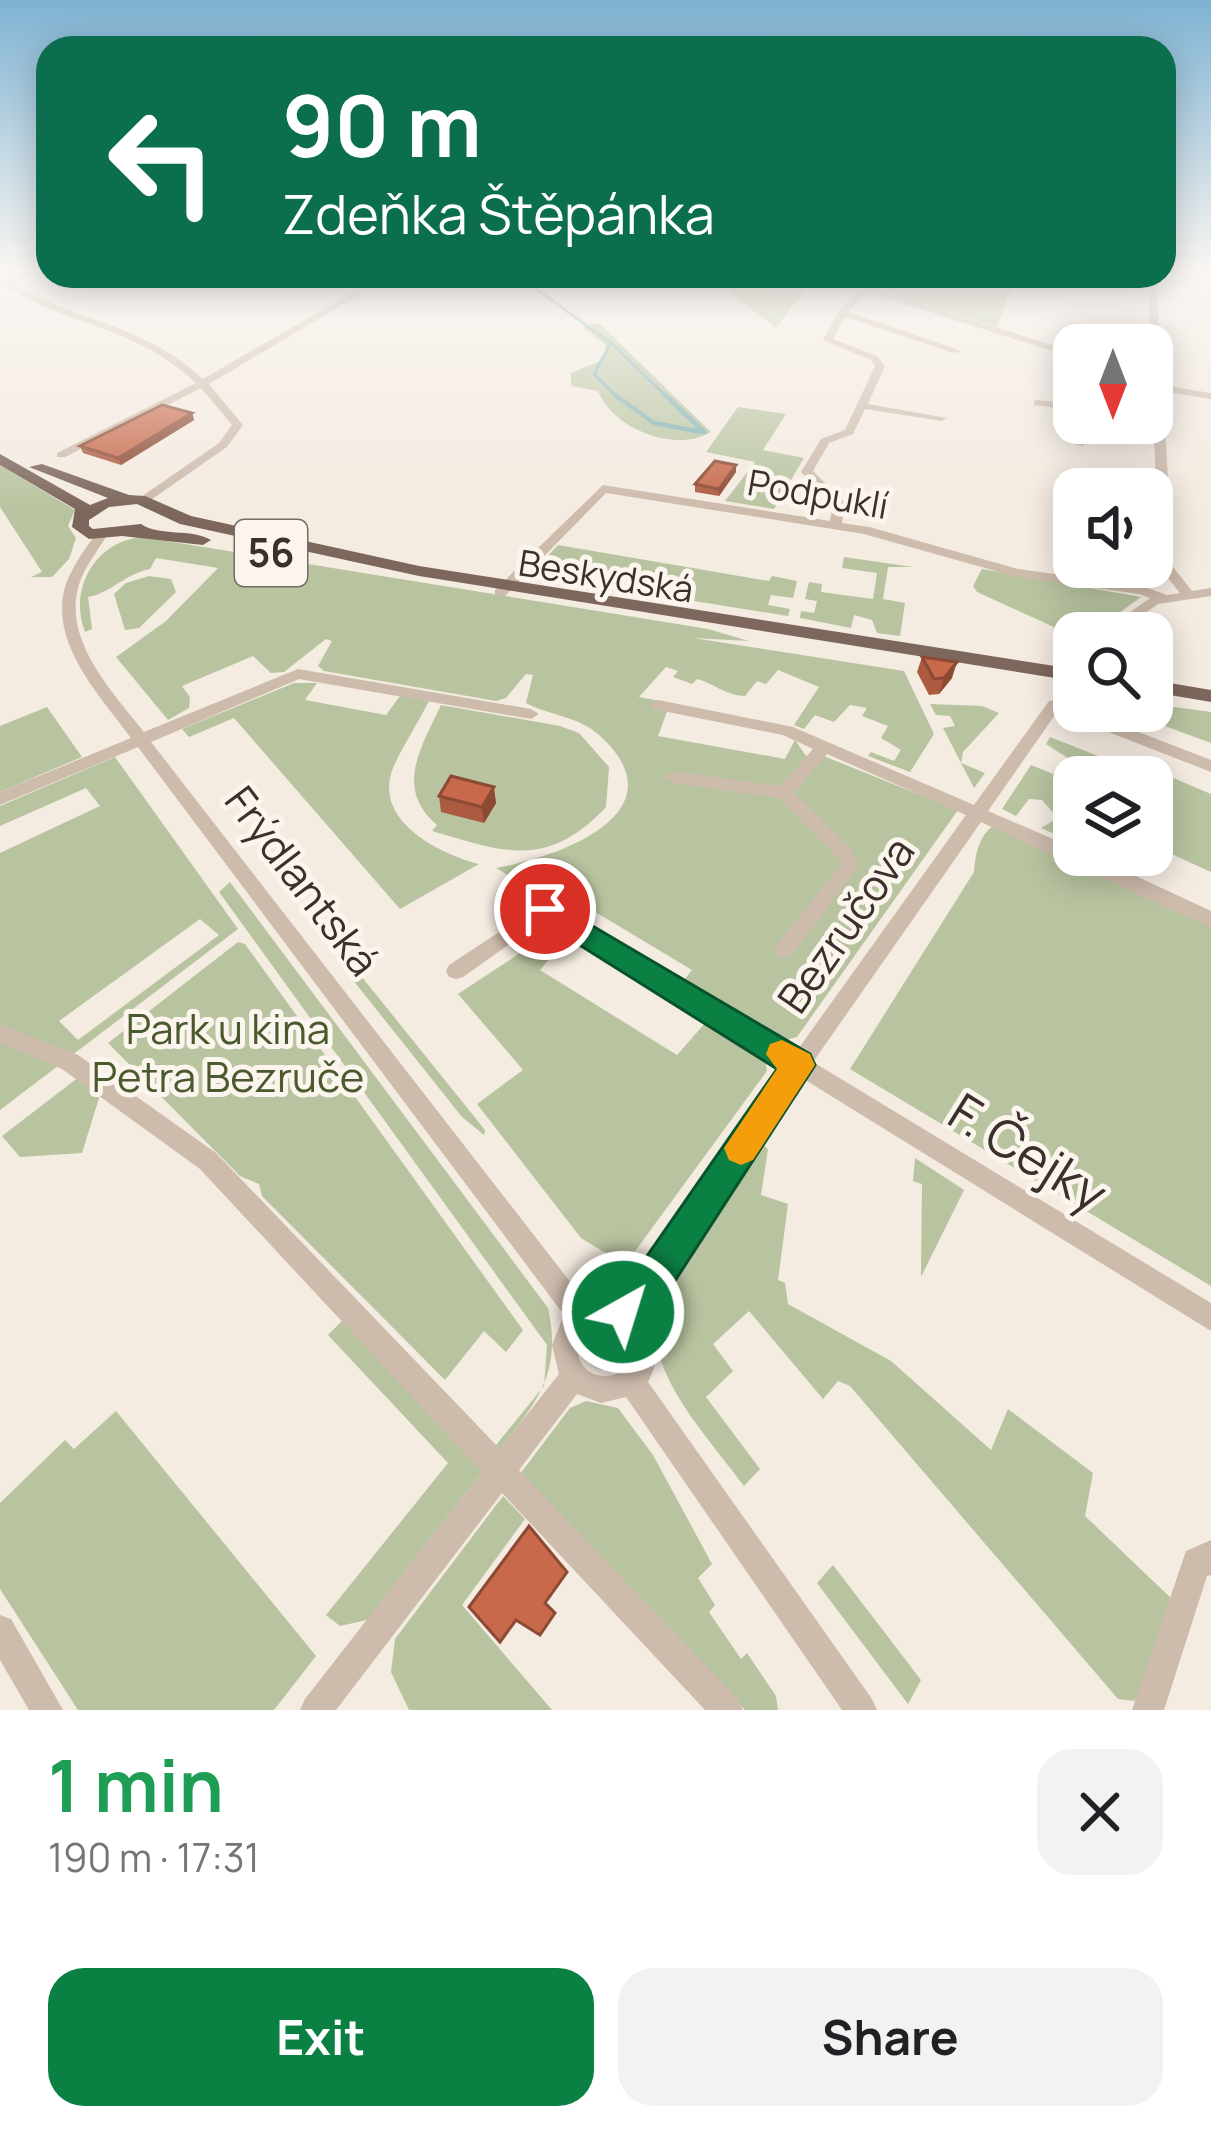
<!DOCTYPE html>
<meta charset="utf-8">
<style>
body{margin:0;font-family:Manrope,sans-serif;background:#f2f2f2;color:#202124;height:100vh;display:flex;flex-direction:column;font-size:45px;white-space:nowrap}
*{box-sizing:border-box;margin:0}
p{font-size:39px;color:#757577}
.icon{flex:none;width:66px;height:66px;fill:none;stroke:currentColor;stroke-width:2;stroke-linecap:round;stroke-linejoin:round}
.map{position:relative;height:1710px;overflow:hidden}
.drawer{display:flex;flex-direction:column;background:#fff;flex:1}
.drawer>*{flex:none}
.hud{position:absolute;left:36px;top:36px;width:1140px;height:252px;border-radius:36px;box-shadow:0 6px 30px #0003;background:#0b6e4f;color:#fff;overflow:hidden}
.needle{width:78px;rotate:180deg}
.fabs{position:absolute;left:1053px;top:324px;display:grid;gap:24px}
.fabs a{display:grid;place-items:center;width:120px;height:120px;border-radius:24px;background:#fff;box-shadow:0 6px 30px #0003;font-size:60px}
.pin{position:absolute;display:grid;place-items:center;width:102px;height:102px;color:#fff;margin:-51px;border:6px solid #fff;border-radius:50%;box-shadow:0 3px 12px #0007}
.me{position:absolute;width:132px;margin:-66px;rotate:39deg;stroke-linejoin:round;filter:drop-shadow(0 0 9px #0008)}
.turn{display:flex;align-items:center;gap:42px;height:252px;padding:0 48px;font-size:54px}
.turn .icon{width:156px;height:156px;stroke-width:2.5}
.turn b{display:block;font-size:84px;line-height:102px}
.round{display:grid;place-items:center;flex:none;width:126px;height:126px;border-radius:36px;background:#f2f2f2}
.overview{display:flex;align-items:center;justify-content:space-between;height:204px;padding:0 48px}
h1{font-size:72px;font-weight:700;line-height:90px;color:#1e9e55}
.button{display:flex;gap:24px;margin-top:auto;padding:24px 48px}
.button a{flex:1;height:138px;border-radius:36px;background:#0b8043;color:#fff;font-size:48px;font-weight:700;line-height:138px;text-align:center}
.button a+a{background:#f2f2f2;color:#202124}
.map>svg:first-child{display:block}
</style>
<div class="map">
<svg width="1211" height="1710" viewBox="0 0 1211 1710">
<rect width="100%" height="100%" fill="#f4ebe1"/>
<path fill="#b8c4a0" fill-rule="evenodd" d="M668,276h146l1,1 -39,51 -56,-43z
M844,276h171l-18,51 -157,-49z
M595,323l6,2 110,107c-36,22 -99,-4 -113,-41l-27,-5v-13l34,-14 1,-14 -23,-18z
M738,407l48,7 -23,36 41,8 -30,51 -49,-8 30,-39 -49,-10z
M0,465l75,45 -7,16 8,12 -7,21 -17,18h-21l11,-5 -42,-65z
M142,537l566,92 41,12 -56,-3 211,33 30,63 -24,38 -42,-16 3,-4 23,9 7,-11 -20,-12 7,-12 -26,-10 5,-8 -17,-3 -16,17 -19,-7 -11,14 -10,-4 25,-38 -41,-17 -12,14 -9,-3 -12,15c-20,-1 -32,-13 -48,-17l-5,5 -19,-7 5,-6 -12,-4 -27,30 21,4 8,8 -10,27 127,23 10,-19 11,16 20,1 132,53 -161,227 -11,3 -102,-60 8,-10 -110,-66 -9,9 -77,-45c62,-10 189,-56 103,-133 -21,-19 -54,-21 -73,-32l7,-28 -7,-1 -20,24 -10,3 -172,-30 -6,-5 14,-25 -6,-2 -42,33 -13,1 -18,-17 -71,30 8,11 -1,11 -21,12 -52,-63 50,-36 52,-53 -62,-10 -6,11c-25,5 -41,25 -62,28l4,32 -7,3c-17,-44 11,-91 57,-95z
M558,545l211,36 3,-5 25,5 -4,17 -22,-3 -3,10 22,4 -2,7 -261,-42 10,-10 10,2 -6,10 97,19 9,-17 -101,-20z
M844,557l69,10h-25l-5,32 22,4 -5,33 -23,-3 -5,-13 -18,-5 -3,13 -51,-10 1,-7 13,2 3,-12 -12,-2 4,-17 13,2 -1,8 52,7 4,-26 -35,-5z
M982,569l159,28 -49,36h-18v17l-17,10 -3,-33 -77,-35 -4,-6z
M149,576l22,3 5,13 -37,36 -14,2 -11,-36 12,-11z
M294,683h23l-12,17 81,15 14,-19 29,5c-11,22 -28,48 -36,67 -21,53 47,86 86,96l-79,45 -166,-191 -45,19 -7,-8z
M930,704l52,2 17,7 -36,39 -2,11 24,10 -11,15 -31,-60 12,-2 -5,-10 -14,-1z
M1152,704l59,8v31l-87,-32h28z
M441,705l119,21 19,7 30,34 -3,40c-59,63 -102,45 -174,24l5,-6c-43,-37 -16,-77 4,-120z
M47,707l35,50 -82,35v-66z
M1050,737l71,28 5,-7 85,36v78l-55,-25 11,-21 -15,-4v-45h-78v54l-6,9 -27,-12 17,-10 -16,-18 -13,-1 -13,17 -14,-7 29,-44 22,9 5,-6 18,8 12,-5 -42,-27z
M115,757l123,172 -238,181v-257l100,-47 -14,-18 -86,38v-20zM200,919l19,16 -141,105 -19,-19z
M997,824l214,102v360l-361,-217 124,-197c1,-17 6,-41 23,-48z
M230,882l318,426c15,69 -14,96 -53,148l-3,-6 52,-64 3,-41 -328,-453z
M549,934l14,8 -23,28 137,85 30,-34 58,35 2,15 -142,194 -44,-27 -104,-134 46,-34 -65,-76z
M238,942l7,2 278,386 -17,22 -22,-21 -39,49 -183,-184 -3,-12 -19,-8 -132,-133z
M345,956l140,174 -1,5 -22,-18 -125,-157z
M79,1077l20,21 -17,55 -62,4 -18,-21z
M762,1144l6,5 -7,46 27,9 -10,76 7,3 3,21 103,57 100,89 17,-41 85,64 -8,43 89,85 -39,100 -17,-2 -268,-313 -12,-5 -15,18 -74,-88 -36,33 20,27 -27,26 54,72 -16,17c-41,-56 -101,-114 -89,-187z
M915,1158l49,32 -43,87 1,-93 -9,-3z
M349,1314l140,149 -122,157 -27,6 -14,-11 122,-152 -120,-128z
M583 1348a22 22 0 1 1 44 0a22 22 0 1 1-44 0Z
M586,1401l32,7 35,47 59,109 -14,14 17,27 -6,7 32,47 6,-6 29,43 2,14h-33l-228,-232 53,-70z
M116,1411l200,245 -42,54h-196l-78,-121v-86l65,-63 9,9z
M503,1496l22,23 -63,86 90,105h-143l-18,-38 4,-33z
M833,1565l88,115 -13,24 -91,-121z"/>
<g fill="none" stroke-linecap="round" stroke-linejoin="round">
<path stroke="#7fb0b2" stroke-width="3" d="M518,276l93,67 57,55
M611,343l-17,31 24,24"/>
<path stroke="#7fb0b2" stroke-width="4.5" d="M615,395l39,28 48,9
M665,395l39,37
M1152,669l10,5"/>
<path fill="#cdbbac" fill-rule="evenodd" d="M32,270h12l-31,13c64,40 130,40 190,96l178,-103h10l-182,108 34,41 -16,22 -82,57 -6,-4 2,-3 78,-54 13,-18 -31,-37 -136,69h-8v-4l139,-70c-60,-57 -127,-56 -190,-97l-6,2 3,-8z
M821,276h13l240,76v6l-207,-66 -19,20 114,39 -8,2 -109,-36 -12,22 44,17 8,10 -17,38 79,14 -5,3 -77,-12 -12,25 -24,9 -16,28 32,32 -3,20 27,4 149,42 124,17 25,9 13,-2 -21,-26 -11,-291h8l6,109 49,8v6l-48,-8 10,176 19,24 19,-3v8l-53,8 -41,29h-16l49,-35 -11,-4 -122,-17 -153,-43 -258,-41 -101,103h-10v-6l108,-105 227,36 3,-17 -32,-32 20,-33 24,-9 30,-64 -4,-6 -48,-20 16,-29 20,-21z
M1038,400l36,4v6l-40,-5v-4z
M1076,423h10l-2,23 -10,-2z
M100,533l6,4c-10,16 -23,32 -28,51 -14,54 35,105 66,144l154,-63 233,40 8,5 -8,5 -232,-40 -148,63 434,559 20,-5 19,4 161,-232 -240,-149 -82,58 -7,2 -7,-2 -3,-6 3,-6 96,-63 251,150 170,-237 -139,-61 -33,39 58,57 7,16 -68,90 -7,2 -7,-2 -3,-6 3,-6 64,-79 -3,-7 -59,-60 -106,-15 -8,-6 8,-6 107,15 33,-37 -30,-14 -130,-26 -3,-4 3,-4 5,-1 135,27 181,78 75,-104 5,-1 20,7v4h10l127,49v12l-154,-60 -69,99 86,37v7h17l120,56v17l-230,-106 -168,240 398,241v28l-409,-253 -157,236c16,24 16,43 3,68l224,317 5,11h-35l-216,-313 -25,6 -24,-9 -58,76 219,229 5,11h-38l-203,-217 -166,217h-36l5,-11 177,-227 -282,-303 -138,-100 -62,-26v-19l78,31 138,98 284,296 59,-75 -7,-29 12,-30 -426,-568 -138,58v-13l131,-54c-31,-42 -84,-97 -65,-154 7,-18 18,-34 30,-50zM605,1321c37,5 35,55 0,55 -35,0 -37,-50 0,-55z
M1211,1540v35l-4,1 -43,134h-32l54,-159z
M0,1615l11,4 52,91h-34l-29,-50z"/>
<path fill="#7d675c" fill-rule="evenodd" d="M0,454l90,51 18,-7 -79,-31 13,-3 87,31 16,1 46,20 228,50 655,103v12l-655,-105 -239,-52 -43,-20 -28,3 -20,13v6l4,3 48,-5c19,13 50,4 70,16l-8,5 -81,-9 -33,3 -17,-12 3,-18 -75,-44z
M1152,680l59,10v12l-59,-10z"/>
</g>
<path fill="#ac5a40" d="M192,413l2,7 -73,45 -38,-12 -3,-7z
M736,472l-17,24 -24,-4v-8z
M922,657l30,21 -13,16 -10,1 -12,-23z
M439,796l57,7 -12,20 -43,-11z"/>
<path fill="#8c4a34" d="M192,413l2,7 -73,45 -3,-7z
M736,465v7l-17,24v-7z
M957,662l-5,16 -13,16 5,-16z
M494,787l2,16 -12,20 -2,-16z"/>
<path fill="#c8694b" stroke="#8c4a34" stroke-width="3" d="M162,405l30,8 -74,45 -38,-12z
M715,461l21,4 -17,24 -24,-5z
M922,657l35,5 -13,16 -10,1z
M451,776l43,11 -12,20 -43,-11z
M529,1526l38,46 -22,31 10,10 -15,22 -24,-15 -16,22 -31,-35z"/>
<linearGradient id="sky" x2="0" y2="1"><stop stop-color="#7eb2d2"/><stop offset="0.53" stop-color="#faf6f2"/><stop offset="1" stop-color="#faf6f2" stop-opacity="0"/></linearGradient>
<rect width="1211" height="510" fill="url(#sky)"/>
<path fill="#0b8043" stroke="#07532c" stroke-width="3" d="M545,898l265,156 5,11 -172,265 -14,6 -20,-11 -6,-13 6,-14 13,-6 155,-223 -242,-152 -4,-8z"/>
<path fill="#f59e0b" d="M782,1040l28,14 5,11 -62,95 -12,5 -12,-5 -5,-12 53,-79 -11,-15 4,-10z"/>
<g text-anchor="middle" stroke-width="10" stroke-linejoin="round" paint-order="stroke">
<g font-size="36" fill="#3b302b" stroke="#fbf5ee">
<text transform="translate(818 494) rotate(10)" y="13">Podpuklí</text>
<text transform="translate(606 576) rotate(9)" y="13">Beskydská</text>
</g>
<rect fill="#fbf5ee" stroke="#756b66" stroke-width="3" x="235" y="520" width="72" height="66" rx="9"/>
<g font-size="39" font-weight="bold" fill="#3b302b">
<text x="271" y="567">56</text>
</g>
<g font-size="42" fill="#3b302b" stroke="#fbf5ee">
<text transform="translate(302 881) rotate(53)" y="15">Frýdlantská</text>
<text transform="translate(846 925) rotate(-55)" y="15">Bezručova</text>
</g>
<g font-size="42" fill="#4a5a2e" stroke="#fbf5ee">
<text x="228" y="1044">Park u kina<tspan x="228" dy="48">Petra Bezruče</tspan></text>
</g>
<g font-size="51" fill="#3b302b" stroke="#fbf5ee">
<text transform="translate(1028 1153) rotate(32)" y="18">F. Čejky</text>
</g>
</g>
</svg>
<div class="fabs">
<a><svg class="needle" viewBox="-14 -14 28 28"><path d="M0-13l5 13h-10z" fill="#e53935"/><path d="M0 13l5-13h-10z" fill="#757577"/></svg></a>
<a><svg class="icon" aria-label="sound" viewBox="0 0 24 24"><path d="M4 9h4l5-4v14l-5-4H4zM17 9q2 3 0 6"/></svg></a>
<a><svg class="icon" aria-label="search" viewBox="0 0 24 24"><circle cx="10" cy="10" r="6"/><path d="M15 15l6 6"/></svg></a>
<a><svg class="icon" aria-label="layers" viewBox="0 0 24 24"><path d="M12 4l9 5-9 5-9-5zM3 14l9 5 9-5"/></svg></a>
</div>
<div class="pin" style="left:545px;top:909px;background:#d93025"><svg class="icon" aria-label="arrive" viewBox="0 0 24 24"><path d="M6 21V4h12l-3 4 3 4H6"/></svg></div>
<svg class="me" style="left:623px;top:1312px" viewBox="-20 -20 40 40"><circle r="17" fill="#0b8043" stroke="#fff" stroke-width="3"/><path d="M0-11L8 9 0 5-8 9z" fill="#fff"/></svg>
<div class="hud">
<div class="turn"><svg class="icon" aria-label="left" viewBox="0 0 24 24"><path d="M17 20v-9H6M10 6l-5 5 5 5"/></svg><div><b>90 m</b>Zdeňka Štěpánka</div></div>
</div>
</div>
<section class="drawer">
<div class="overview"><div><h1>1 min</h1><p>190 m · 17:31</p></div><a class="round"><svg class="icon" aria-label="close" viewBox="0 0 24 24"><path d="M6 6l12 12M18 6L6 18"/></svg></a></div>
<div class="button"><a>Exit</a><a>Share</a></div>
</section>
